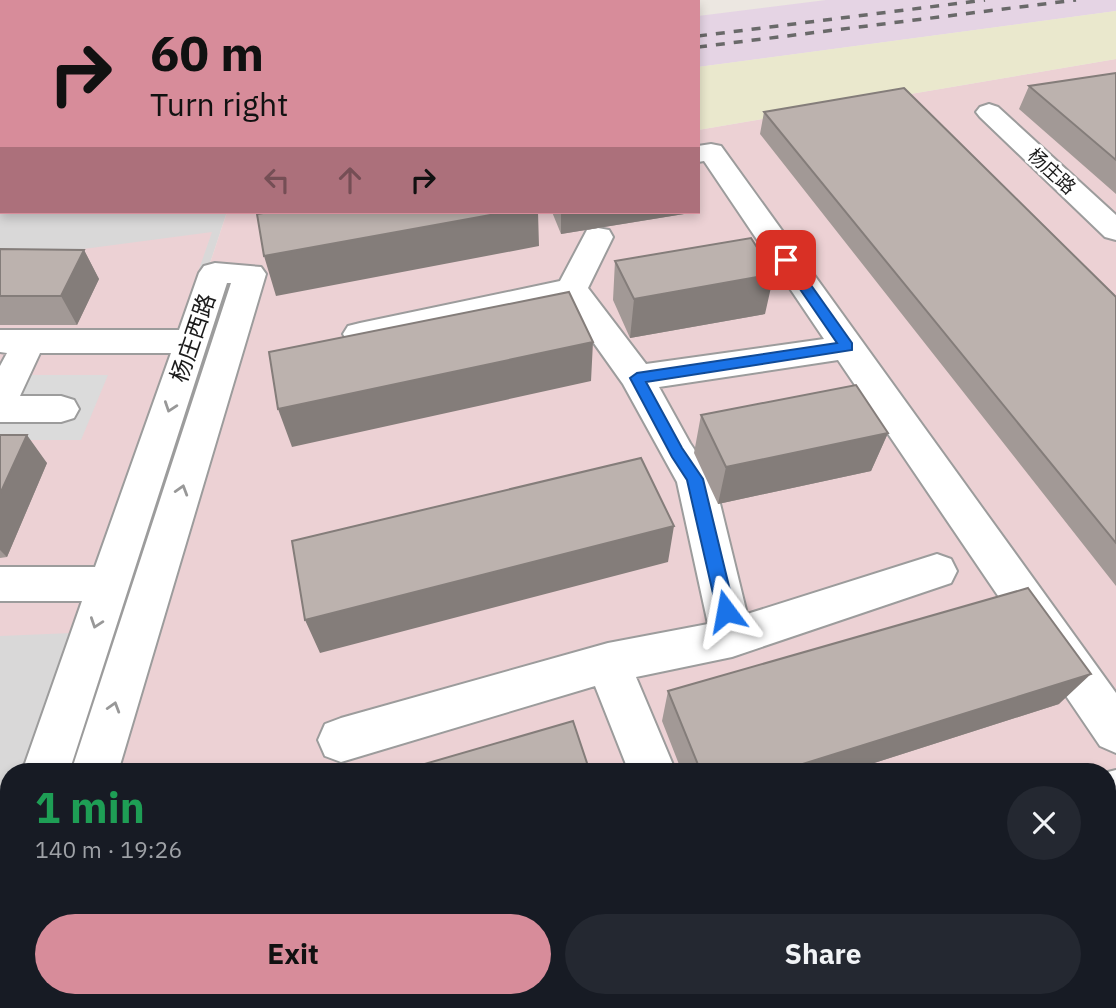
<!DOCTYPE html>
<meta charset="utf-8">
<style>
body{margin:0;font-family:"IBM Plex Sans","Noto Sans SC",sans-serif;background:#242831;color:#f1f3f6;height:100vh;display:flex;flex-direction:column;font-size:26px;white-space:nowrap}
*{box-sizing:border-box;margin:0}
p{font-size:23px;color:#9ea1a6}
.icon{flex:none;width:38px;height:38px;fill:none;stroke:currentColor;stroke-width:2;stroke-linecap:round;stroke-linejoin:round}
.map{position:relative;flex:1;overflow:hidden}
.sheet{position:absolute;left:0px;top:763px;width:1116px;height:245px;display:flex;flex-direction:column;background:#171b24;border-radius:28px 28px 0 0;box-shadow:0 4px 10px #0003}
.sheet>*{flex:none}
.top-card{position:absolute;left:0px;top:0px;width:700px;height:214px;box-shadow:0 4px 10px #0003;background:#d78c9a;color:#111;overflow:hidden}
.pin{position:absolute;display:grid;place-items:center;width:60px;height:60px;color:#fff;margin:-30px;border-radius:14px;box-shadow:0 4px 10px #0006}
.me{position:absolute;width:77px;margin:-38px;rotate:347deg;stroke-linejoin:round;filter:drop-shadow(0 0 5px #0008)}
.turn{display:flex;align-items:center;gap:24px;height:147px;padding:0 35px;font-size:32px}
.turn .icon{width:91px;height:91px;stroke-width:2.5}
.turn b{display:block;font-size:49px;line-height:60px}
.lanes{display:flex;align-items:center;height:66px;padding:0 35px;background:#0003;justify-content:center;gap:35px;direction:ltr}
.lanes .off{opacity:.35}
.round{display:grid;place-items:center;flex:none;width:74px;height:74px;border-radius:37px;background:#242831}
.summary{display:flex;align-items:center;justify-content:space-between;height:119px;padding:0 35px}
h1{font-size:42px;font-weight:800;line-height:52px;color:#1e9e55}
.primary-button{display:flex;gap:14px;margin-top:auto;padding:14px 35px}
.primary-button a{flex:1;height:80px;border-radius:42px;background:#d78c9a;color:#111;font-size:28px;font-weight:800;line-height:80px;text-align:center}
.primary-button a+a{background:#242831;color:#f1f3f6}
.map>svg:first-child{display:block}
</style>
<div class="map">
<svg width="1116" height="1008" viewBox="0 0 1116 1008">
<rect width="100%" height="100%" fill="#ece7e1"/>
<path fill="#d9d8d8" d="M0,0h498l-496,2v210h225l-186,560h-32v97l-9,27z"/>
<path fill="#ecd1d4" d="M1116,59v949h-1116v-112l9,-27v130h1099v-227h-1067l186,-560h471v-82z
M212,232l-140,401 -72,3v-376z"/>
<path fill="#e5d4e4" d="M826,0h290v11l-418,56v-51z"/>
<path fill="#eae8cd" d="M1116,11v48l-418,71v-63z"/>
<path fill="#dbdbdb" d="M0,375h108l-27,65h-81z"/>
<g fill="none" stroke-linecap="round" stroke-linejoin="round">
<g stroke="#9c9c9c" stroke-width="4">
<path id="minor" d="M989,104l9,3 118,108v25l-11,-3 -125,-120 -4,-5 4,-5z
M711,144l10,2 395,547v60l-16,-7 -262,-386 -179,27 31,56 24,36 33,135 190,-60 14,5 6,12 -6,12 -219,74 -96,20 40,95h-47l-34,-86 -254,76 -16,-6 -7,-16 7,-16 16,-6 267,-75 100,-19 -31,-142 -54,-98 -59,-83 -204,44 -12,-3 -5,-8 5,-8 12,-3 200,-42 27,-51 11,-2 11,2 4,7 -25,51 58,76 178,-25 -120,-178 -6,1v-16z
M215,263l46,4 5,7 -148,498h-47l160,-489h-4l-158,489h-47l60,-171h-82v-34h95l76,-214h-131l-20,43h41l13,4 5,9 -5,9 -13,4h-61v-56l7,-13 -7,-1v-22h179l20,-57 5,-7z
M1116,770v48l-8,2v-48z
M9,854v73l-9,4v-74z
M9,978v21h41l-3,9h-47v-19l4,-9z
M437,999h78l-4,9h-77z
M630,999h54l2,9h-54z"/>
</g>
<use href="#minor" fill="#fff" fill-rule="evenodd"/>
<path stroke="#696969" stroke-width="3.5" stroke-dasharray="9 9" stroke-linecap="butt" d="M698,36l287,-36
M698,47l378,-47"/>
</g>
<path fill="#a29996" d="M0,0h21l1,2h-20v37h-2z
M267,0h206v2h-186z
M1116,73v121l-97,-85 10,-23z
M764,112l352,185v289l-356,-452z
M552,212h132v2l-123,20z
M0,249l84,1 15,29 -22,46h-77z
M615,261l150,53 -135,24 -17,-38z
M701,415l187,18 -17,38 -153,33 -24,-51z
M0,435l47,28 -40,94 -7,1z
M668,691l391,13 -213,68h-164l-20,-51z
M769,999h298l-25,9h-269z"/>
<path fill="#847d7a" d="M464,0h9v2h-9z
M507,212h31l1,34 -263,50 -12,-40z
M561,212h123v2l-123,20z
M84,250l15,29 -22,46 -16,-29z
M774,274l-9,40 -135,24 4,-39z
M593,342l-2,39 -299,66 -14,-38z
M888,433l-17,38 -153,33 8,-37z
M27,435l20,28 -40,94 -7,-7v-56z
M674,526l-6,36 -348,91 -15,-33z
M1091,674l-32,30 -213,68h-69z"/>
<path fill="#bcb2ae" stroke="#847d7a" stroke-width="2" d="M0,0h18l-2,2h-14v12l-2,2z
M1116,73v87l-87,-74z
M904,88l212,209v246l-352,-431z
M269,212h238l-243,44 -7,-42z
M751,238l23,36 -140,25 -19,-38z
M0,249l84,1 -23,46h-61z
M569,292l24,50 -315,67 -9,-57z
M856,385l32,48 -162,34 -25,-52z
M0,435h27l-27,59z
M641,458l33,68 -369,94 -13,-79z
M1028,588l63,86 -314,98h-76l-33,-81z
M573,721l17,51h-193z
M1116,823v158l-8,3v-159z
M782,999h285l-25,9h-256z"/>
<defs><path id="oneway-chevron" d="M-2-3.5L2.5 0L-2 3.5" fill="none" stroke-width="1.6" stroke-linecap="round" stroke-linejoin="round" transform="scale(1.75)"/></defs>
<g stroke="#989898">
<use href="#oneway-chevron" transform="translate(170 407) rotate(109)"/>
<use href="#oneway-chevron" transform="translate(182 490) rotate(-73)"/>
<use href="#oneway-chevron" transform="translate(96 623) rotate(109)"/>
<use href="#oneway-chevron" transform="translate(114 707) rotate(-73)"/>
</g>
<path fill="#1a73e8" stroke="#114b97" stroke-width="2" d="M786,256l5,1 61,86v7l-206,32 36,66 21,31 32,132 -3,6 -6,2 -6,-2 -3,-6 -30,-131 -15,-23 -42,-79 7,-5 200,-30 -57,-83z"/>
<g text-anchor="middle" stroke-width="6" stroke-linejoin="round" paint-order="stroke">
<g font-size="19" fill="#1b1b1b" stroke="#fff">
<text transform="translate(1052 171) rotate(43)" y="7">杨庄路</text>
</g>
<g font-size="23" fill="#1b1b1b" stroke="#fff">
<text transform="translate(193 338) rotate(-71)" y="8">杨庄西路</text>
</g>
</g>
</svg>
<div class="pin" style="left:786px;top:260px;background:#d93025"><svg class="icon" aria-label="arrive" viewBox="0 0 24 24"><path d="M6 21V4h12l-3 4 3 4H6"/></svg></div>
<svg class="me" style="left:726px;top:611px" viewBox="-20 -20 40 40"><path d="M0-17L14 15 0 8-14 15z" fill="#1a73e8" stroke="#fff" stroke-width="4"/></svg>
<div class="top-card">
<div class="turn"><svg class="icon" aria-label="right" viewBox="0 0 24 24"><path d="M7 20v-9h11M14 6l5 5-5 5"/></svg><div><b>60 m</b>Turn right</div></div>
<div class="lanes"><svg class="icon off" aria-label="left" viewBox="0 0 24 24"><path d="M17 20v-9H6M10 6l-5 5 5 5"/></svg><svg class="icon off" aria-label="ahead" viewBox="0 0 24 24"><path d="M12 20V5M6 11l6-6 6 6"/></svg><svg class="icon" aria-label="right" viewBox="0 0 24 24"><path d="M7 20v-9h11M14 6l5 5-5 5"/></svg></div>
</div>
<section class="sheet">
<div class="summary"><div><h1>1 min</h1><p>140 m · 19:26</p></div><a class="round"><svg class="icon" aria-label="close" viewBox="0 0 24 24"><path d="M6 6l12 12M18 6L6 18"/></svg></a></div>
<div class="primary-button"><a>Exit</a><a>Share</a></div>
</section>
</div>
